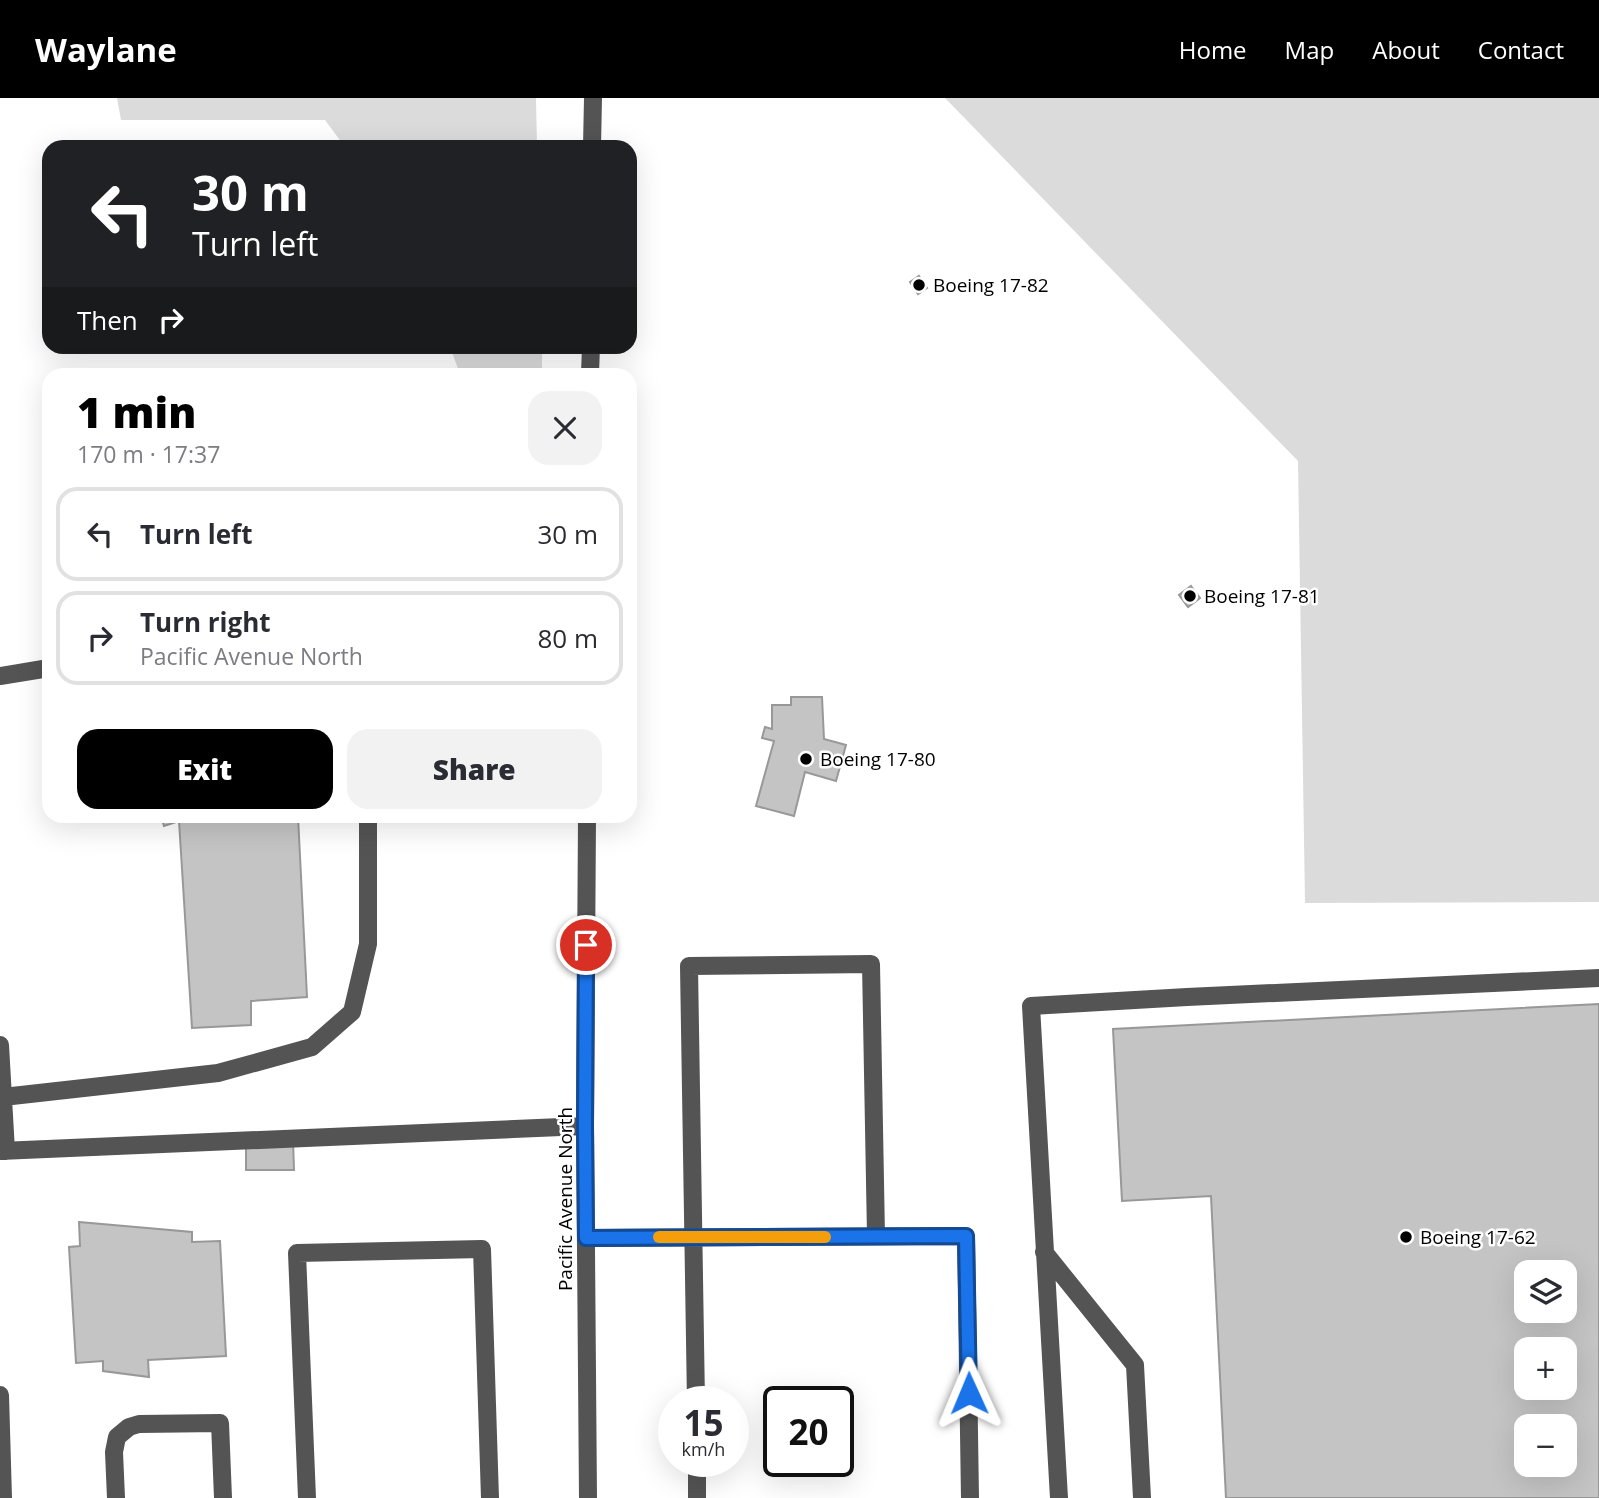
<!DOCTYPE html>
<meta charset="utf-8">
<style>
body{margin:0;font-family:"Open Sans",sans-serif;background:#f2f2f3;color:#2b2b33;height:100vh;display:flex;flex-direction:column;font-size:26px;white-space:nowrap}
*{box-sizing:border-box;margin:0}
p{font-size:23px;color:#7c7c81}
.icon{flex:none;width:38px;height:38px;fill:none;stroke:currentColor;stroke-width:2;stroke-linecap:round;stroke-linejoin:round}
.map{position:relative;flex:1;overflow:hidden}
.panel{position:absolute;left:42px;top:270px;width:595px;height:455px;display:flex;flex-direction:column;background:#fff;border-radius:21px;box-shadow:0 7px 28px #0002}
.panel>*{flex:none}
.banner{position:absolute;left:42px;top:42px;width:595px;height:214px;border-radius:21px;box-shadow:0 7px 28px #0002;background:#202124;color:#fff;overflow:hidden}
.buttons{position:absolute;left:1514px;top:1162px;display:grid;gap:14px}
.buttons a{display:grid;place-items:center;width:63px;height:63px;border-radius:14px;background:#fff;box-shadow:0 7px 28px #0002;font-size:35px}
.speed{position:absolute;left:658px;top:1288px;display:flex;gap:14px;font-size:35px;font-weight:700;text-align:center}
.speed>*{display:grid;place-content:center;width:91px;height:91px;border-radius:50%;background:#fff;box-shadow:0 7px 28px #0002;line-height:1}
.speed small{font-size:18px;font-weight:400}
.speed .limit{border:4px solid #111;border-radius:10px;background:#fff;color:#111}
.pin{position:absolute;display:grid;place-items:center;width:60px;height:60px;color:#fff;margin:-30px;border:4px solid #fff;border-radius:50%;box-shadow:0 2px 7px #0007}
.me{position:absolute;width:77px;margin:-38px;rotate:359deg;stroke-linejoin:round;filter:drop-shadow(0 0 5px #0008)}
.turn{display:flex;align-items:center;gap:24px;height:147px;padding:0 35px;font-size:32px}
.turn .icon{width:91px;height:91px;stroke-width:2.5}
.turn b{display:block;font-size:49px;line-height:60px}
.then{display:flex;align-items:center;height:66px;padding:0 35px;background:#0003;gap:14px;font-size:26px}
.round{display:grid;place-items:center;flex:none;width:74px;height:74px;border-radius:21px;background:#f2f2f3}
.overview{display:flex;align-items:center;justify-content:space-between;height:119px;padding:0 35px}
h1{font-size:42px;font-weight:800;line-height:52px;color:#000}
.cta{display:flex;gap:14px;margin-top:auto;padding:14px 35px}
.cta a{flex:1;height:80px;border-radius:21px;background:#000;color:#fff;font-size:28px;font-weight:800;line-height:80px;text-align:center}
.cta a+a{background:#f2f2f3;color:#2b2b33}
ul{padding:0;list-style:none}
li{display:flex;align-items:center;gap:21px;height:94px;margin:0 14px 10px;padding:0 21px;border:4px solid #e1e1e2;border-radius:21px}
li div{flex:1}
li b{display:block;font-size:26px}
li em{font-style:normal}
header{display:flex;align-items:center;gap:42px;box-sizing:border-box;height:98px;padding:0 35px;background:#000;color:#fff}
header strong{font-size:33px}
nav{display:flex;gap:38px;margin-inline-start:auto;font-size:24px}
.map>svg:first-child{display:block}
</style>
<header>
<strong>Waylane</strong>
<nav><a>Home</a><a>Map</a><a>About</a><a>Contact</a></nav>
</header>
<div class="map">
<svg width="1599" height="1400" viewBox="0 0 1599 1400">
<rect width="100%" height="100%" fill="#fff"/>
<path fill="#dbdbdb" d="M117,0h419l1,49h-192l-20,-27h-204z
M945,0h654v804l-294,1 -7,-442z
M450,249h92v27h-82z"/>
<path fill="#c4c4c4" stroke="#989898" stroke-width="2" fill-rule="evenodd" d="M919,178l8,12 -9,6 -8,-12z
M1191,488l9,12 -12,9 -9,-12z
M791,599h31l2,42 22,6 -10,36 -31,-9 -11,44 -38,-10 18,-65 -12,-3 3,-11 7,2v-24h19z
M161,718h137l9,181 -56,4v24l-59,3 -13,-207 -15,5z
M1599,906v494h-373l-15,-302 -89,5 -9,-172zM1526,1174h38v39h-38zM1526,1251h38v39h-38zM1526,1328h38v39h-38z
M246,1042h47l1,30h-48z
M79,1124l113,10v10l28,-1 6,115 -78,4 1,17 -46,-6v-10l-27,2 -7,-116 11,-1z"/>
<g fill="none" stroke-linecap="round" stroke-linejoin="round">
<path stroke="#545454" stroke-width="18" d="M592,49l1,-49
M590,276l1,-28
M0,578l49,-8
M587,718l-2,310 3,372
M0,947l6,106
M3,999l215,-24 94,-26 40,-35 16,-68v-128
M0,1053l585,-25
M586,1140l380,-2 4,262
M1044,1154l91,113 7,133
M0,1297l3,103
M696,1304l-7,-436 182,-2 5,272
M697,1363v37
M116,1400l-2,-46 3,-15 12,-10 10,-3 81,-1 3,75
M307,1400l-10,-245 185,-4 8,249
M1059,1400l-28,-492 156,-9 412,-19"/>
</g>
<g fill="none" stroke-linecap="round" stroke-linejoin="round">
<g stroke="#114b97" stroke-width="18">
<path id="route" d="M586,847l-1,181 1,112 380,-2 3,157"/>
</g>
<use href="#route" stroke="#1a73e8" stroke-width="12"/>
<path stroke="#f59e0b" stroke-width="12" d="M659,1139h166"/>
</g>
<g fill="#000" stroke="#fff" stroke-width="2.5">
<circle cx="919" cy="187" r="7"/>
<circle cx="1190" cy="498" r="7"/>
<circle cx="806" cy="661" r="7"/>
<circle cx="1406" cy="1139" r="7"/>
</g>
<g text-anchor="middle" stroke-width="5" stroke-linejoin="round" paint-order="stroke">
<g font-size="19" fill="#000" stroke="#fff" text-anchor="start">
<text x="933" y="194">Boeing 17-82</text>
<text x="1204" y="505">Boeing 17-81</text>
<text x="820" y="668">Boeing 17-80</text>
<text x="1420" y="1146">Boeing 17-62</text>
</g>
<g font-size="19" fill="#000" stroke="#fff">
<text transform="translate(565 1101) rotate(-90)" y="7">Pacific Avenue North</text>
</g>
</g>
</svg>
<div class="buttons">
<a><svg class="icon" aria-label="layers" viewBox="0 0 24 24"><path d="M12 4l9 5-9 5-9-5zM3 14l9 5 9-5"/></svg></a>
<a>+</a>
<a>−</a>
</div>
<div class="speed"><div>15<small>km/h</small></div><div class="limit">20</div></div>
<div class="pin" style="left:586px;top:847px;background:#d93025"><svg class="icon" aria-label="arrive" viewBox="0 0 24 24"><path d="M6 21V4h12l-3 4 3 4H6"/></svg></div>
<svg class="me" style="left:969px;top:1295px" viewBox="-20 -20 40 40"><path d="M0-17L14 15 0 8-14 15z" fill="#1a73e8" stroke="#fff" stroke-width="4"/></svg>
<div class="banner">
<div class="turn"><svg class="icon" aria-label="left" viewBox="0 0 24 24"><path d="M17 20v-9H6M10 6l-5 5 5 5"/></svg><div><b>30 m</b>Turn left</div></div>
<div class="then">Then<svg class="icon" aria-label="right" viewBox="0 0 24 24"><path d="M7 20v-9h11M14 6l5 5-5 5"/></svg></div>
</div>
<section class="panel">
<div class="overview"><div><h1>1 min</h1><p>170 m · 17:37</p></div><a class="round"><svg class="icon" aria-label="close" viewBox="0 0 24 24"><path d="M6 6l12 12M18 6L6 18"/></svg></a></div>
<ul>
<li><svg class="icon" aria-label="left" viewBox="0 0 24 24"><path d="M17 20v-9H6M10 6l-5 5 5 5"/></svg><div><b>Turn left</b></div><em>30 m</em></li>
<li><svg class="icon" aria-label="right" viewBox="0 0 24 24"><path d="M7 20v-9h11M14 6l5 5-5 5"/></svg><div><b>Turn right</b><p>Pacific Avenue North</p></div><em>80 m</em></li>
</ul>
<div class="cta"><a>Exit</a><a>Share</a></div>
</section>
</div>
